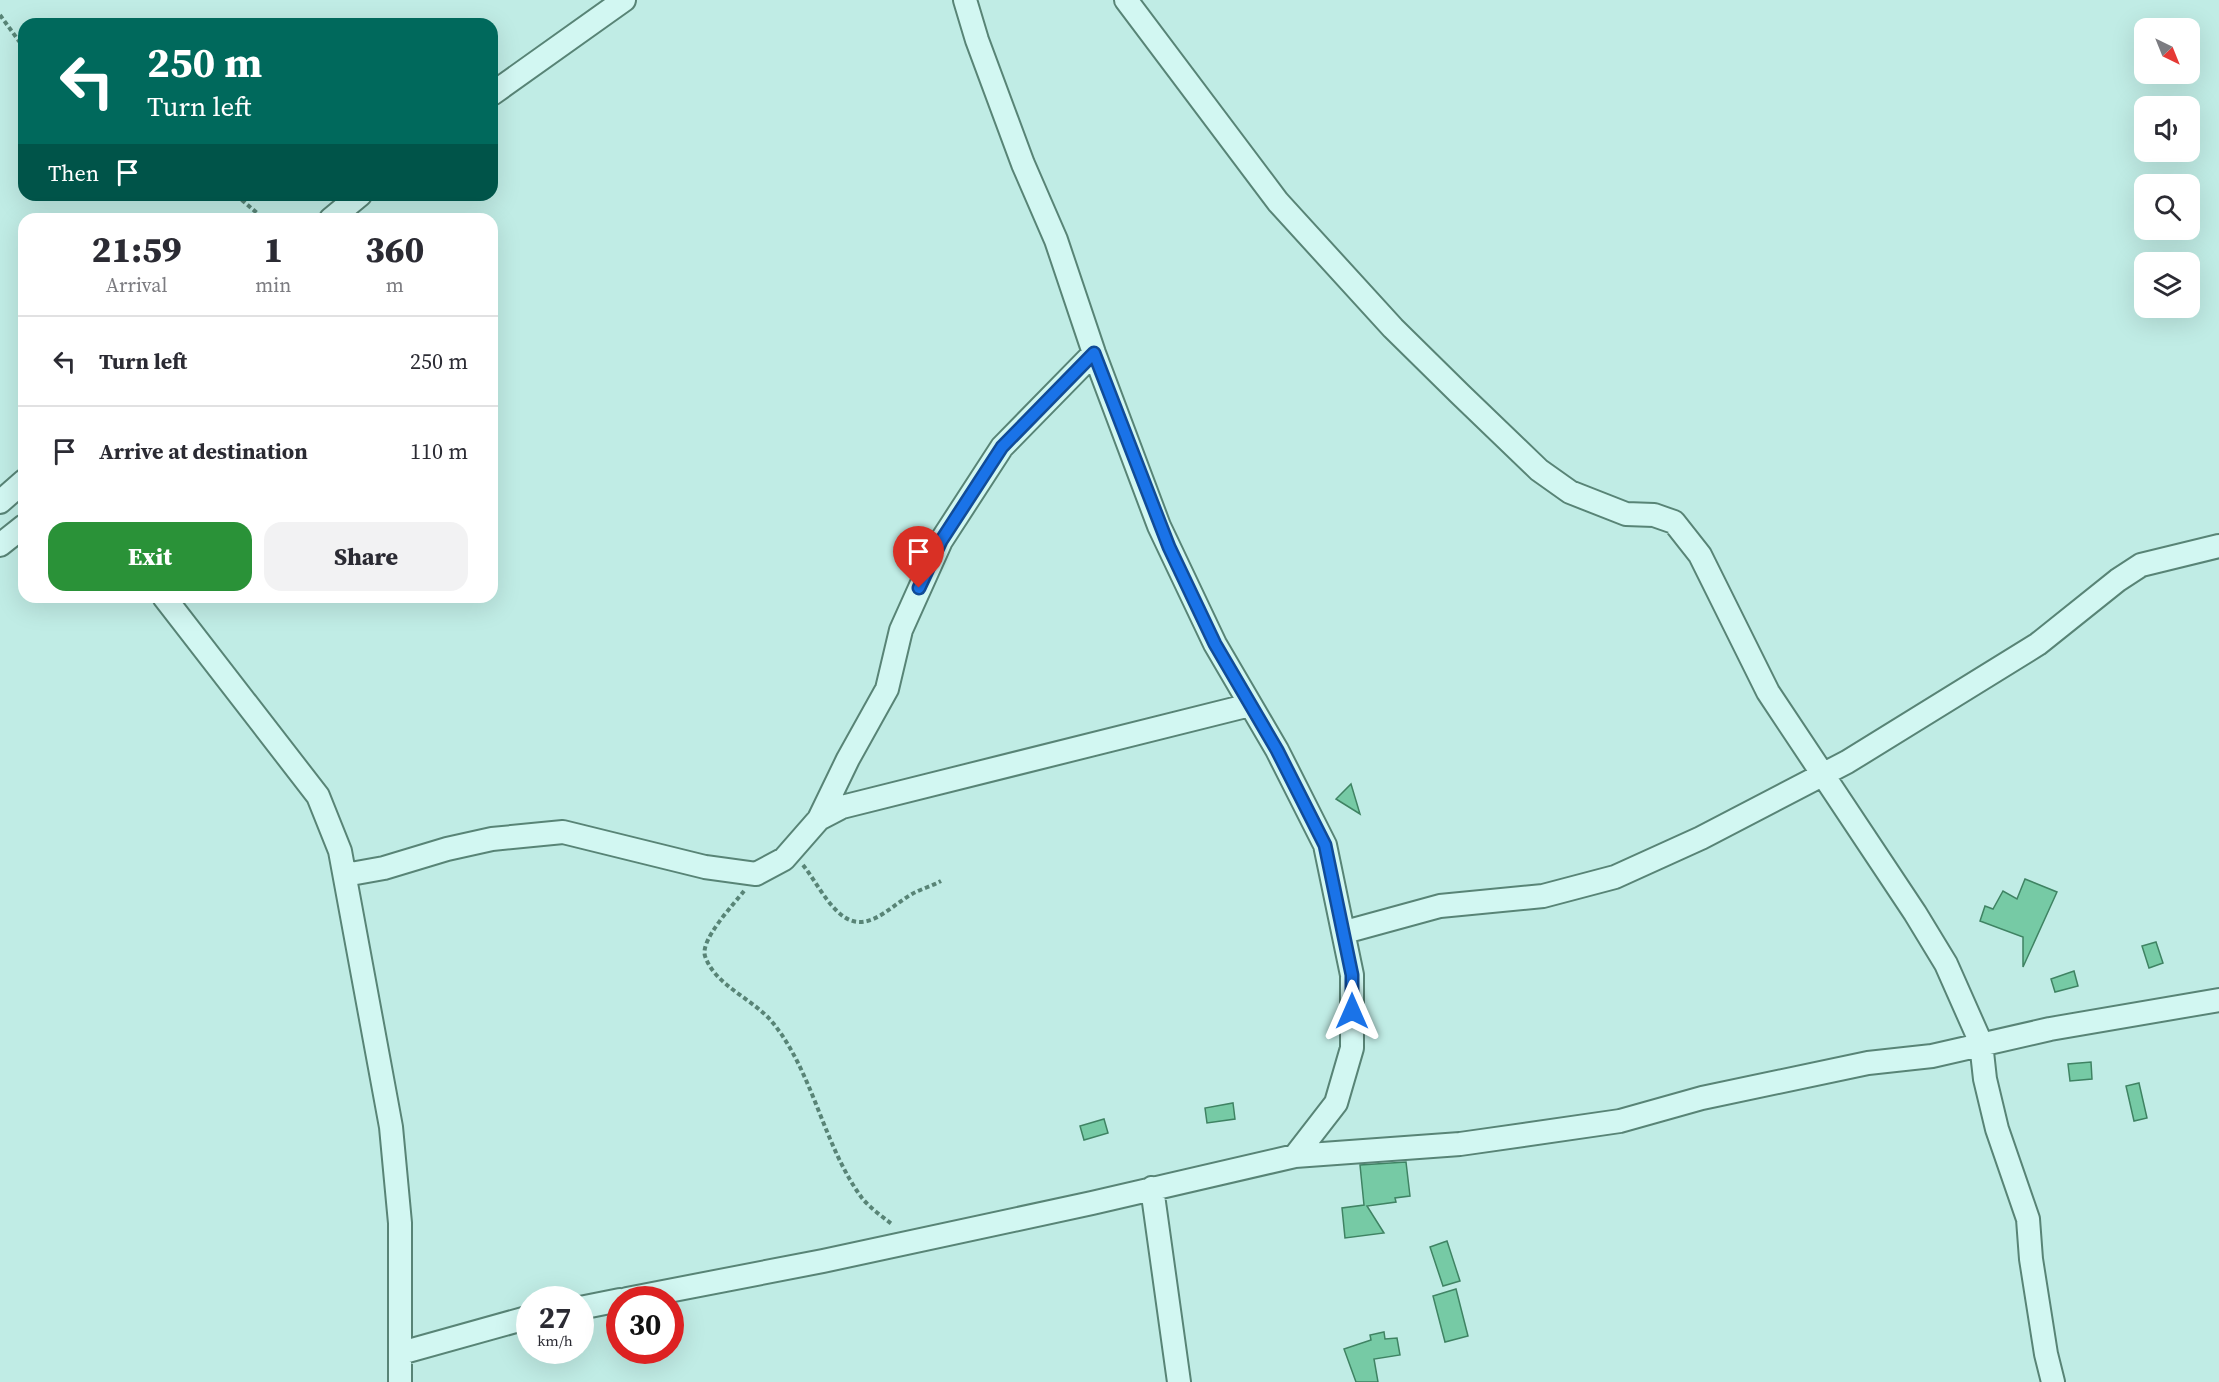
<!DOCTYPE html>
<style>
body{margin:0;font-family:"Source Serif 4",serif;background:#f2f2f3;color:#2b2b33;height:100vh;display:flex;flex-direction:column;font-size:22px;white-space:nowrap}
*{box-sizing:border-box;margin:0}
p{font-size:20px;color:#7c7c81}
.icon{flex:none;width:33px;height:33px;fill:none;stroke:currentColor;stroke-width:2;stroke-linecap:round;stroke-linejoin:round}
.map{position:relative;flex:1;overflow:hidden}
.drawer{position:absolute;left:18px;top:213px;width:480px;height:390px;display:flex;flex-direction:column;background:#fff;border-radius:18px;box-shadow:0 6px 24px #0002}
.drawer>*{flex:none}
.top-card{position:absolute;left:18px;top:18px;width:480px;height:183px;border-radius:18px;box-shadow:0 6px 24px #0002;background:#00695c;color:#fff;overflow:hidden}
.needle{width:39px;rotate:137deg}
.controls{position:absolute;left:2134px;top:18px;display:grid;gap:12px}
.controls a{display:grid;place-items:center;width:66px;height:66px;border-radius:12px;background:#fff;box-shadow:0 6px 24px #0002;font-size:30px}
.speed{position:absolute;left:516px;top:1286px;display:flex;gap:12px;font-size:30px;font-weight:700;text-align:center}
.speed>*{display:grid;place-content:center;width:78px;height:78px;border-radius:50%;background:#fff;box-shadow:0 6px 24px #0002;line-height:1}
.speed small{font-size:15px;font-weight:400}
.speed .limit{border:9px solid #d22;background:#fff;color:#111}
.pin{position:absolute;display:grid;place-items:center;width:51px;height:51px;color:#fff;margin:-62px -26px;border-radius:50% 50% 50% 0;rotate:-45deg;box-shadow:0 0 6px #0007}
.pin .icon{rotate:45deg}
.me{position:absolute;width:66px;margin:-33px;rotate:0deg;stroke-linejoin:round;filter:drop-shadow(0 0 4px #0008)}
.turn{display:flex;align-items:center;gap:21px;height:126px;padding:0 30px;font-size:27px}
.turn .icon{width:78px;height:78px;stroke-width:2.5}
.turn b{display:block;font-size:42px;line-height:51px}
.then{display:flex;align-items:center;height:57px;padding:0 30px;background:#0003;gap:12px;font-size:22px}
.eta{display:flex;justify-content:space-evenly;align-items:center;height:102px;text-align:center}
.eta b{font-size:36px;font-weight:800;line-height:42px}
.button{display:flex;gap:12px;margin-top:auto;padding:12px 30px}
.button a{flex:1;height:69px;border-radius:18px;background:#2a9238;color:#fff;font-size:24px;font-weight:800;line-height:69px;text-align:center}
.button a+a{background:#f2f2f3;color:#2b2b33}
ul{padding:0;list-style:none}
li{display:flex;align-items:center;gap:18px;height:90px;padding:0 30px;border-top:2px solid #e1e1e2}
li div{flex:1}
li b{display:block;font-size:22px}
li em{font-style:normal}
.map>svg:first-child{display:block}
</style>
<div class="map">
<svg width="2219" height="1382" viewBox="0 0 2219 1382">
<rect width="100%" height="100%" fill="#c0ece5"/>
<path fill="#76caa5" stroke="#3f8363" stroke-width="1.5" d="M1351,784l9,30 -24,-15z
M2025,879l32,13 -34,75v-30l-43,-16 5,-15 8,3 10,-18 14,8z
M2156,942l7,21 -14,5 -7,-22z
M2074,971l4,15 -23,6 -4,-13z
M2091,1062l1,17 -22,2 -2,-17z
M2139,1083l8,35 -13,3 -8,-35z
M1233,1103l2,16 -28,4 -2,-15z
M1104,1119l4,14 -24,7 -4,-14z
M1406,1162l4,34 -15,2 1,4 -29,4 17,27 -39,5 -3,-30 22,-3 -4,-40z
M1447,1241l13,40 -17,5 -13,-39z
M1456,1289l12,47 -23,6 -12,-46z
M1384,1332l1,7 12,-1 3,17 -26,4 4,23h-22l-12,-33 27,-9 -1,-5z"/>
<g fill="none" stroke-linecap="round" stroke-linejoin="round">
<g stroke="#588476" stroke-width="26">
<path id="minor" d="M965,0l12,40 46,124 33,76 38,113 65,173 56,118 62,106 48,95 27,130v73l-16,55 -41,53
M1126,0l152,202 115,126 67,66 79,76 31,22 56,22 28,1 20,7 26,33 68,137 147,221 31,51 35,79 4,36 12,50 31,90 3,40 15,95 7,28
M492,94l132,-94
M331,219l29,-24
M0,502l24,-21
M0,545l24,-19
M164,597l154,199 22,55 51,276 9,96v159
M819,819l29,-60 39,-70 14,-59 40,-89 61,-94 92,-94
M345,875l39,-7 63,-19 45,-10 71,-7 142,35 51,7 28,-15 35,-40 23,-12 408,-102
M1345,932l95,-26 103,-10 72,-19 86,-39 146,-76 191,-118 80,-64 23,-15 78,-19
M1152,1188l27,194
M627,1299l196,-38 269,-58 203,-47 165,-12 160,-23 82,-23 166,-35 64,-7 118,-27 169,-29
M580,1308l40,-8
M401,1353l129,-36"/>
</g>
<path stroke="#588476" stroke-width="4" stroke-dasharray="4.5 3" stroke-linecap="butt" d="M0,15l24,33
M236,195l28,24
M803,865c11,14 20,32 33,45 28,29 51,-2 76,-16 9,-5 20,-8 29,-13
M744,891c-11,14 -44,49 -39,65 10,30 49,43 68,67 41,51 50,122 89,175 8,10 21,19 31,27"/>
<use href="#minor" stroke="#d2f7f2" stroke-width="22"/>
</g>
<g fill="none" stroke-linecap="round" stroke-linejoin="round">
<g stroke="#114b97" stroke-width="15">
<path id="route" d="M919,588l22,-47 61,-94 92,-94 75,194 46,97 62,106 48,95 27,130v36"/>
</g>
<use href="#route" stroke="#1a73e8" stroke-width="10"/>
</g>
</svg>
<div class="controls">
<a><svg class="needle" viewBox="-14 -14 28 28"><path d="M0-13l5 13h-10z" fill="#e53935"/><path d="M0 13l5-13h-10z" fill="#7c7c81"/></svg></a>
<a><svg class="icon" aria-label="sound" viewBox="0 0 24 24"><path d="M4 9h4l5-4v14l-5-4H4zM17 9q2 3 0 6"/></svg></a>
<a><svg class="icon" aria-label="search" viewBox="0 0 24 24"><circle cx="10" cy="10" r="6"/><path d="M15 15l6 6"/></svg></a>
<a><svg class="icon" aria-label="layers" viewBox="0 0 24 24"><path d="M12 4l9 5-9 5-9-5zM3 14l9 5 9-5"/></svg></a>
</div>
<div class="speed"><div>27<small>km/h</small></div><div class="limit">30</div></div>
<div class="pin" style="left:919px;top:588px;background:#d93025"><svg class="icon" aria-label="arrive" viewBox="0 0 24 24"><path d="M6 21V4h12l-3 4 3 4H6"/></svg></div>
<svg class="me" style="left:1352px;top:1011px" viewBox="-20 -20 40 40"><path d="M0-17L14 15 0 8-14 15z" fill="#1a73e8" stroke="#fff" stroke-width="4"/></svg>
<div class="top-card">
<div class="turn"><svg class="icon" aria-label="left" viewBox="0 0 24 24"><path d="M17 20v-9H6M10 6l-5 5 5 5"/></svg><div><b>250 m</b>Turn left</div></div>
<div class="then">Then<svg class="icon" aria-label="arrive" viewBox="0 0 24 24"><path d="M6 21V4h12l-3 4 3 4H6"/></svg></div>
</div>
<section class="drawer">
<div class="eta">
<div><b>21:59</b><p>Arrival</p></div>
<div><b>1</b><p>min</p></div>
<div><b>360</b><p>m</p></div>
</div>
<ul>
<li><svg class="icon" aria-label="left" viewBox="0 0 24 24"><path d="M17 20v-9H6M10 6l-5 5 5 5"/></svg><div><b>Turn left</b></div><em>250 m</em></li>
<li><svg class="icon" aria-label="arrive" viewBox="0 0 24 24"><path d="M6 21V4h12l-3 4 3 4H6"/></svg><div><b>Arrive at destination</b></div><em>110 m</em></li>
</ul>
<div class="button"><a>Exit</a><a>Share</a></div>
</section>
</div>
